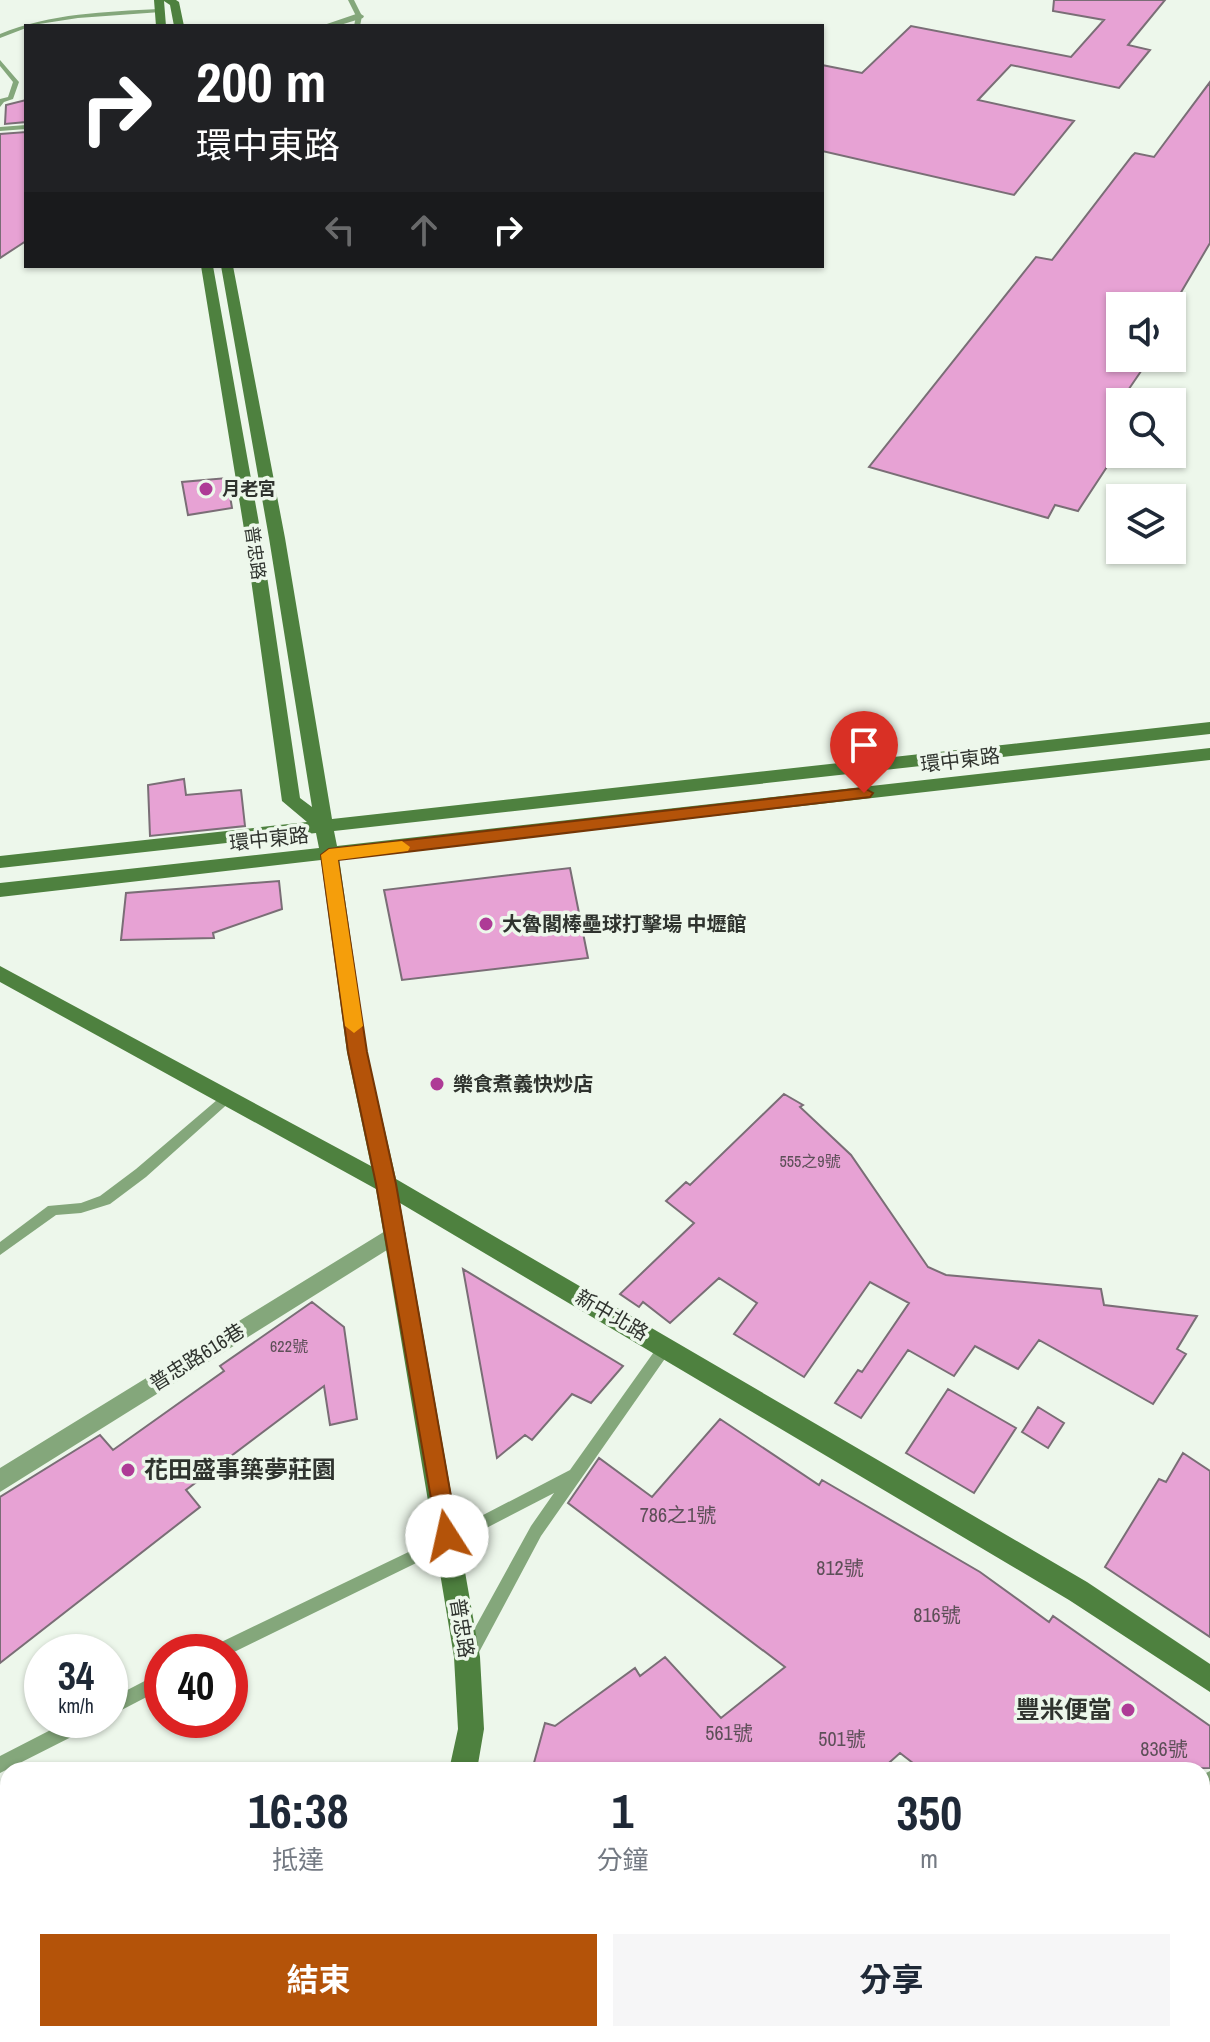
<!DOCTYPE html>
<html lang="zh-TW">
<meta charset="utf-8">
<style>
body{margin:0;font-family:"Archivo Narrow","Noto Sans TC",sans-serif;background:#f6f6f7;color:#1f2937;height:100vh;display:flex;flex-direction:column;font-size:30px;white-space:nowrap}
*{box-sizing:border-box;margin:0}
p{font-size:26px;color:#747a83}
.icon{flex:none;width:44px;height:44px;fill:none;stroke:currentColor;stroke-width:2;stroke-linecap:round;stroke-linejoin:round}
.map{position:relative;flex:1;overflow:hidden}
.drawer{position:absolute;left:0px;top:1762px;width:1210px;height:280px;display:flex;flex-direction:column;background:#fff;border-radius:24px 24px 0 0;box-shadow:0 2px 6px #0004}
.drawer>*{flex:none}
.top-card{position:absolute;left:24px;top:24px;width:800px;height:244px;border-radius:0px;box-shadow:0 2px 6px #0004;background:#202124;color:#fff;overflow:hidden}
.fabs{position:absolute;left:1106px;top:292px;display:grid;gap:16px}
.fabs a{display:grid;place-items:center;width:80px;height:80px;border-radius:0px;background:#fff;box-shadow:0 2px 6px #0004;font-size:40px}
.speed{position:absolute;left:24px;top:1634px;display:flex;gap:16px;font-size:40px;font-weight:700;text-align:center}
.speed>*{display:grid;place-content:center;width:104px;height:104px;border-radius:50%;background:#fff;box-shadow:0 2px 6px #0004;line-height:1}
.speed small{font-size:20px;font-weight:400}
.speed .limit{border:12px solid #d22;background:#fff;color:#111}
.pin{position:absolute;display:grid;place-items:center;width:68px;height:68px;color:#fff;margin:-82px -34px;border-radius:50% 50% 50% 0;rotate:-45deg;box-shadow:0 0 8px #0007}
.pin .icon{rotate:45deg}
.me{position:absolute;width:88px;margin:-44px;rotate:350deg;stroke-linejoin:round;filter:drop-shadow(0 0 6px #0008)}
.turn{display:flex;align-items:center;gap:28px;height:168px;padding:0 40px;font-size:36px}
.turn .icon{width:104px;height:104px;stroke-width:2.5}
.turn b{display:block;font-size:56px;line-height:68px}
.lanes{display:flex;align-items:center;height:76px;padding:0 40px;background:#0003;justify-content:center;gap:40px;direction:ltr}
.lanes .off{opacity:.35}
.eta{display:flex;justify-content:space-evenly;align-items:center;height:136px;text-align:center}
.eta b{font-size:48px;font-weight:700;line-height:56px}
.cta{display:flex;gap:16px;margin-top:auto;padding:16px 40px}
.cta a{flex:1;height:92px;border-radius:0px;background:#b45309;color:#fff;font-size:32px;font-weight:700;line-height:92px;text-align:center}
.cta a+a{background:#f6f6f7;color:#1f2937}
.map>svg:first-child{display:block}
</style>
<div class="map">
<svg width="1210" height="2042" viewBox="0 0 1210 2042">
<rect width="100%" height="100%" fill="#edf7eb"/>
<path fill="#e7a2d4" stroke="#7a6e76" stroke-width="2" d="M1054,0h111l-37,45 22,5 -31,38 -108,-23 -33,35 96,21 -60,74 -192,-44v-86l40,8 49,-47 160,31 33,-37 -51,-9z
M1210,82v161l-37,63h-53v52h30l-30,44v45l-42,64 -23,-6 -7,13 -179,-51 167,-210 16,3 80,-104 3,-3 19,4z
M26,100v22l-21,2 1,-19z
M26,132v109l-26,17v-124z
M227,478l5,30 -44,7 -6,-33z
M184,779l2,16 55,-5 4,36 -95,10 -2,-51z
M570,868l18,90 -186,22 -18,-90z
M279,881l3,28 -69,24 1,5 -93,2 5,-47z
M784,1094l19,11 -3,2 51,48 77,112 18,8 155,14 3,16 93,11 -20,33 9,5 -33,50 -114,-64 -21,29 -43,-23 -21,30 -46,-26 -47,68 -26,-15 23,-33 4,2 47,-69 -39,-21 -66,95 -70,-43 23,-31 -38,-25 -49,45 -27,-21 -4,5 -19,-13 74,-71 -28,-22 20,-19 4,3z
M463,1269l160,97 -32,37 -19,-9 -40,46 -7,-5 -28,23z
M312,1302l32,25 13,92 -27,6 -6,-39 -138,104 14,17 -200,156v-166l100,-62 13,15 111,-79 -4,-5z
M948,1389l68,39 -42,65 -68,-40z
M1038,1407l26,16 -16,25 -26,-16z
M720,1419l99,66 3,-5 158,92 69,50 4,-6 157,110v42l-288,2 -22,-17 -19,17h-349l13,-47 10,3 80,-58 5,8 25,-19 56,61 64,-51 -217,-164 31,-45 53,39z
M1183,1453l27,18v166l-105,-70 54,-88 7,3z"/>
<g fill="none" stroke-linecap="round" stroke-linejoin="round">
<path fill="#84a77b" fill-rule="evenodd" d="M348,0h6l8,16 -2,10h-6l2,-10z
M159,9l2,1v2l-83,6 -52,8v2l-26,10v-4c51,-21 105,-22 159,-25z
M0,60l19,22 -6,17 -9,3 -4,5v-8l8,-2 5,-15 -13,-16z
M26,125v4l-26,2v-4z
M228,1092l4,2 2,3 -2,3 -86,77 -36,27 -29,9 -25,2 -56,40v-13l48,-36 33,-3 19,-7 36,-27 88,-75z
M666,1340l5,2 2,4 -2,4 -130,186 -64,120 -6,3 -6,-3 -2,-5 2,-5 66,-120 23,-33 -87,45 -5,-2 -2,-5 2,-5 108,-56 91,-128z
M446,1534l5,2 2,5 -2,5 -221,108v-2h-21l2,-5z
M162,1672v17l-52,27v-17z
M70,1720h25l-2,6 -93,47v-17z
M1210,1771v20l-8,4v-20z
M1210,1938v21l-8,5v-21z
M941,2034h22l-4,8h-22z
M1120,2034h21l-4,8h-21z"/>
<path fill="#84a77b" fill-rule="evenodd" d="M359,13l5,3 -1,2 -26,8h-16z
M395,1225l8,3 3,6 -3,6 -403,252v-24z"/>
<path fill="#4e813f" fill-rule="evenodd" d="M154,0h22l3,2 5,24h-10l-4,-21 -6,-4 2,25h-10z
M201,266h12l47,263 40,269 12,9 -43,-269 -48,-272h12l52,272 47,281 878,-97v12l-876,97 3,15 873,-98v12l-871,98 28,194 29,127 691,403 123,82v28l-141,-92 -669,-397 80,454 4,72 -7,41h-28l9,-41 -4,-72 -78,-468 -376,-207v-16l371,200 -24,-114 -26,-192 -321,37v-14l319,-35 -3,-15 -316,35v-12l307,-34 -25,-21 -38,-272z
M386,2034h30l-2,8h-30z"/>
<path stroke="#84a77b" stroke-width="16" d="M446,1541l21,-10"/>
</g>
<path fill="#b45309" stroke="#753606" stroke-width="2" d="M864,788l9,5 -3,4 -532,63 29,192 29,132 62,352 -3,8 -8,3 -8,-3 -63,-360 -28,-132 -27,-197 8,-6z"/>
<path fill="#f59e0b" d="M402,841l8,6 -2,4 -70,9 25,166 -9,7 -9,-7 -24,-171 8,-6z"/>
<g fill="#ae3b96" stroke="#edf7eb" stroke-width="3">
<circle cx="206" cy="489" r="8"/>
<circle cx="486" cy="924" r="8"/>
<circle cx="437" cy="1084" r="8"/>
<circle cx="128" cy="1470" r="8"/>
<circle cx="1128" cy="1710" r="8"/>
</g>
<g text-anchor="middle" stroke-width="7" stroke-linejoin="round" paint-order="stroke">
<g font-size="16" fill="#5d4f58">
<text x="810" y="1167">555之9號</text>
<text x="289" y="1352">622號</text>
</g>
<g font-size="18" font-weight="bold" fill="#2f332e" stroke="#edf7eb" text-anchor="start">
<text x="222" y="495">月老宮</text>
</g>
<g font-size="18" fill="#2f332e" stroke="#edf7eb">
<text transform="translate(255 553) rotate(82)" y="6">普忠路</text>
</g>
<g font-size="20" fill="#2f332e" stroke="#edf7eb">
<text transform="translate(960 760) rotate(-7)" y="7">環中東路</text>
<text transform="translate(269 839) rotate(-6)" y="7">環中東路</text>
<text transform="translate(612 1315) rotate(30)" y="7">新中北路</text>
<text transform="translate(197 1357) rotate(-32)" y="7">普忠路616巷</text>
<text transform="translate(462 1628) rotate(81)" y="7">普忠路</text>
</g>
<g font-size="20" font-weight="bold" fill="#2f332e" stroke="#edf7eb" text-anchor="start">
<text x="502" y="931">大魯閣棒壘球打擊場 中壢館</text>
<text x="453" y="1091">樂食煮義快炒店</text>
</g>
<g font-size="20" fill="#5d4f58">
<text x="678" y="1522">786之1號</text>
<text x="840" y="1575">812號</text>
<text x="937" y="1622">816號</text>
<text x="729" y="1740">561號</text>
<text x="842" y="1746">501號</text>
<text x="1164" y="1756">836號</text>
</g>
<g font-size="24" font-weight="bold" fill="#2f332e" stroke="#edf7eb" text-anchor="start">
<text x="144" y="1478">花田盛事築夢莊園</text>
<text x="1112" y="1718" text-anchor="end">豐米便當</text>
</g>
</g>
</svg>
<div class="fabs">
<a><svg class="icon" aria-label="sound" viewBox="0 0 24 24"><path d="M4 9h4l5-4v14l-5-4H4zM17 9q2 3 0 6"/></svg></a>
<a><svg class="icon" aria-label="search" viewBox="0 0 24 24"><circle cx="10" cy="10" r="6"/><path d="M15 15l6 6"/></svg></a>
<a><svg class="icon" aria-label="layers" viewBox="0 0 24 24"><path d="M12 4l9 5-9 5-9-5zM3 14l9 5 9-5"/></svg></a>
</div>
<div class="speed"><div>34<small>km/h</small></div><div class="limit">40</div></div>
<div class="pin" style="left:864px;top:793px;background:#d93025"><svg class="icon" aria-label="arrive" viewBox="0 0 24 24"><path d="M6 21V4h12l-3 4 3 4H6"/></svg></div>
<svg class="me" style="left:447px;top:1536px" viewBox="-20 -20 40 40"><circle r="19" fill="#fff"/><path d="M0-13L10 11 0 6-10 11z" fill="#b45309"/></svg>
<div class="top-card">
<div class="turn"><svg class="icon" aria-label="right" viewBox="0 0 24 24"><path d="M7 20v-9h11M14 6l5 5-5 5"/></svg><div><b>200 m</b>環中東路</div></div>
<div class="lanes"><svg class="icon off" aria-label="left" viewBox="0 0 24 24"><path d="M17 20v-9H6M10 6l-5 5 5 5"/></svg><svg class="icon off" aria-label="ahead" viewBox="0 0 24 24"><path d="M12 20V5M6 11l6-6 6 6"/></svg><svg class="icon" aria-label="right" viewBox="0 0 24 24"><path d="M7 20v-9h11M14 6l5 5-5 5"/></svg></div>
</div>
<section class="drawer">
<div class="eta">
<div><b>16:38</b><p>抵達</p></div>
<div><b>1</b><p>分鐘</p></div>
<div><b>350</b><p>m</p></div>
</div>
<div class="cta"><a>結束</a><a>分享</a></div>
</section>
</div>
